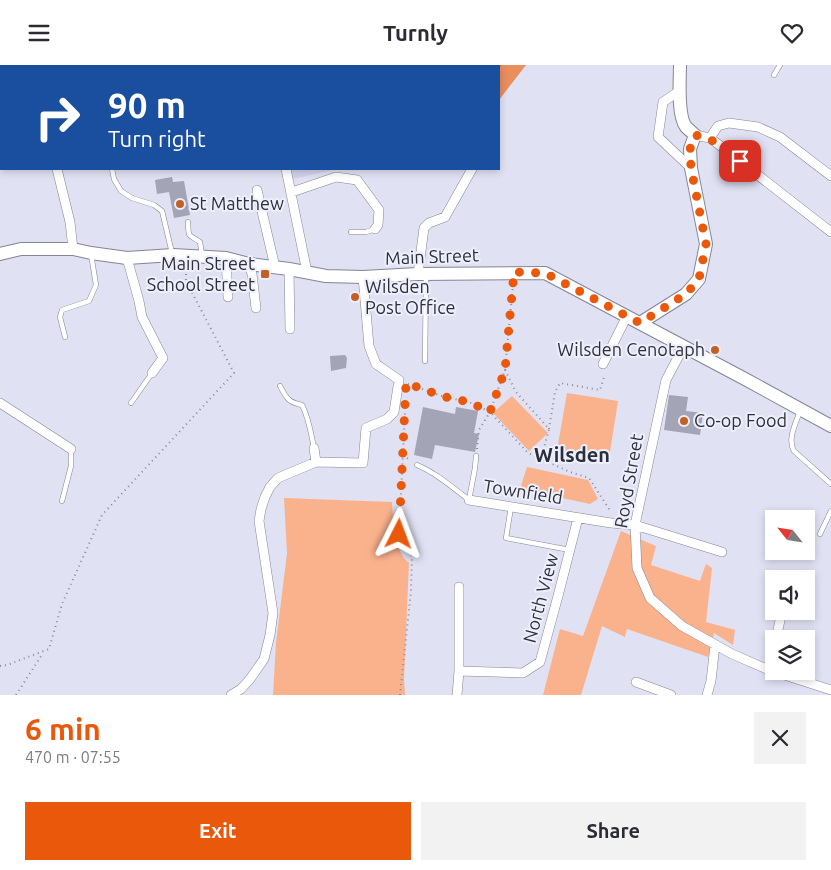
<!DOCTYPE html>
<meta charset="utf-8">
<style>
body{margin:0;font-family:Ubuntu,sans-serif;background:#f2f2f3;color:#2b2b33;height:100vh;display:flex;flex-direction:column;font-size:19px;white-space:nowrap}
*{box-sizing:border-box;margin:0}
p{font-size:16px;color:#7c7c81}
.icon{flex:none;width:28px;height:28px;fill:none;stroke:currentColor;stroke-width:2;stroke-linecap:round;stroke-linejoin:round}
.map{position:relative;height:630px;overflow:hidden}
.panel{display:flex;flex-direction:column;background:#fff;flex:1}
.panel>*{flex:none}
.banner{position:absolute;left:0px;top:0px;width:500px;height:105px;box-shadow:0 2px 8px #0003;background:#1a4fa0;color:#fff;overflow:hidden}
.needle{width:32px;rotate:300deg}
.tools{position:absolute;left:765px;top:445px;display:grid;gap:10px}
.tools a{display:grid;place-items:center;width:50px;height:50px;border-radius:0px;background:#fff;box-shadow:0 2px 8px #0003;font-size:25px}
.pin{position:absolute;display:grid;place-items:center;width:42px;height:42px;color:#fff;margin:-21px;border-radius:10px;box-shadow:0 2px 8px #0006}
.me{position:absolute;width:55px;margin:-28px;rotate:3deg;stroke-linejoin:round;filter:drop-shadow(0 0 4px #0008)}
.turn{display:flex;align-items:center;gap:18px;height:105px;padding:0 25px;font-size:22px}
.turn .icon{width:65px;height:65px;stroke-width:2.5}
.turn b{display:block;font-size:35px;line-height:42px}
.round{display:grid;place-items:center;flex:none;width:52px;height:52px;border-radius:0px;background:#f2f2f3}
.summary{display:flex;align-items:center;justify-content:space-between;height:85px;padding:0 25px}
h1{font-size:30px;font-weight:700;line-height:38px;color:#ea580c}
.cta{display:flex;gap:10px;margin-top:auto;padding:10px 25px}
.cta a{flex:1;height:58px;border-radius:0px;background:#ea580c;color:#fff;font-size:20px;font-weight:700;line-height:58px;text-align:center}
.cta a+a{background:#f2f2f3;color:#2b2b33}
header{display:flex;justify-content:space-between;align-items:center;height:65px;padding:0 25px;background:#fff;font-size:22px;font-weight:700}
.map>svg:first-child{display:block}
</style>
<header><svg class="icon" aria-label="menu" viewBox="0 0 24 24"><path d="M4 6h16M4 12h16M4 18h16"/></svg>Turnly<svg class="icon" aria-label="heart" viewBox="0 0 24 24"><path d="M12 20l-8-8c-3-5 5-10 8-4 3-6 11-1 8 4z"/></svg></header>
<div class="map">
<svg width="831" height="630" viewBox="0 0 831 630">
<rect width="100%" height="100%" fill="#e0e1f3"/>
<path fill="#d1d4ec" d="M268,0h101v1h-101z
M291,104h46l-44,10z"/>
<path fill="#fab28c" d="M117,0h85l1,1h-86z
M567,328l51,8 -9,57 -52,-8z
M512,331l36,37 -19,18 -36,-38z
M527,402l61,13 10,19 -8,5 -70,-15z
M284,433l108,4c1,17 2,50 17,61l-5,116 1,16h-132l3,-52 11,-90z
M621,466l35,15 -5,19 49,16 6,-17 6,4 -6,54 29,8 -2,15 -19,-12 -6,24 -81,-28 -2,8 -23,-11 -21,69h-38l17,-66 23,7z"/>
<path fill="#e98e5d" d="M369,0h79v1h-79z
M459,0h67l-27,35v-34h-42z"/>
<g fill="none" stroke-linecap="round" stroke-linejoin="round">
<path stroke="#ca7241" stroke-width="3" d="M415,0v1
M498,1l2,-1"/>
</g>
<path fill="#a3a4b5" d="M172,112l1,5 11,-1 6,34 -16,3 -5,-26 -12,2 -2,-14z
M345,290l2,3 -1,10 -15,3 -1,-15z
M669,330l19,2 -2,14 17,2 -3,22 -36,-5z
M423,342l32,7 1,-7 22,4 -4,22 5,1 -4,18 -40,-7 -3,14 -18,-4z"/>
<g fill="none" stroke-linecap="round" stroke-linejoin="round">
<g stroke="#848595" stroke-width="5.5">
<path id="lane" d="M87,0v1
M369,0v1
M285,1l6,-1
M774,10l6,-10
M112,104l2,10 7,12 11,7 22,7 8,6 10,42
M188,157c1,17 -1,11 12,20l2,13
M351,167h15l9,-3
M65,272l-5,-20 2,-7 27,-9 7,-16 -5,-31
M425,296l1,-85
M280,321c7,13 8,16 22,19 7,13 9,29 12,43
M131,338l21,-30
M800,346c-4,12 -13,28 -6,40l37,33
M417,400c19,8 35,22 52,35l6,-32 1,-12
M62,436l9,-35v-17
M511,442l-5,31 64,12
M820,469l11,-23"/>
</g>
<g stroke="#848595" stroke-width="10">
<path id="street" d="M31,0v1
M260,0l1,1
M679,26l-16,11 -5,35 33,31
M695,70l15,3 8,6 113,88
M710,73l8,-12 11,-3 29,4 22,10 51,39
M57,104l13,53 3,27
M286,104l21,103
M257,125l18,77
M292,127l44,-15 21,3 22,30 -1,15 -3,4
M127,193l12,43 3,16 21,41 -11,15
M226,193l2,39
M249,199l3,10 4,34
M289,204l1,60
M418,209l6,-46 5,-5 16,-6 27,-48
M684,281l-18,34 -31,145 2,43 13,30 32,28 50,28 37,16 62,20
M603,299l24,-48
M0,338l71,46
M314,383l2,14
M469,435l142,23 24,2 87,27
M776,574l6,-28
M769,605l5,-21
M459,606l64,2 17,-11 18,-66 20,-78
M636,617l35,13
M231,630l10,-6 9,-10 14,-20 6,-24 3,-22 -14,-92 2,-12 4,-12 5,-10 8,-9 38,-16 47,1 3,-35 21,-9 7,-7 5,-32 -23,-16 -7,-18 -6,-69
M457,630l2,-24v-84
M707,630l4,-14 4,-36"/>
</g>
<g stroke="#848595" stroke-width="14">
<path id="secondary" d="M0,189l21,-5h52l18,4 36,5 46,-3 53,3 23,6 40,5 37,7 37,1 55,-3 127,-1 200,106 86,47
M640,258l46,-29 13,-15 7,-35 -15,-76 -1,-19 5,-14c-2,-2 -6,-5 -9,-8 -9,-12 -6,-47 -6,-62"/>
</g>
<path stroke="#8a8b98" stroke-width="2" stroke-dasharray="1 4" stroke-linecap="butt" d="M505,305l11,22 33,37 -8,30
M408,319l37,13 24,5 21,10 38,41 42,19 19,6 22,34
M549,364l6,-37 5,-9 40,7 5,-16
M477,384l2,-19 11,-18 15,-42 8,-85
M403,390l8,6
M0,601l7,-1 42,-16 13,-45 40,-89 132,-142 -48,-92v-14
M16,630l27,-42
M400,630l11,-104 1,-35 -9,-12 -4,-10 6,-122"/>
<use href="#lane" stroke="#fff" stroke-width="4.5"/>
<use href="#street" stroke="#fff" stroke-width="9"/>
<use href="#secondary" stroke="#fff" stroke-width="12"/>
</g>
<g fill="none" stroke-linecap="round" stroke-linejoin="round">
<path stroke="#ea580c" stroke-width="9" stroke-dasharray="0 16.2" d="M399,469l7,-151 39,14 24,5 21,10 15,-42 9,-98 31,1 95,50 46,-29 13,-15 7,-35 -15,-76 -1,-19 5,-14 15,4 30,22"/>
</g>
<g fill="#c36124" stroke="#edeffd" stroke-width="2">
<circle cx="180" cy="139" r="5"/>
<rect x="260" y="204" width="10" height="10" rx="2.5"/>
<circle cx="355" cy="232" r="5"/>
<circle cx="715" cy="285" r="5"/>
<circle cx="684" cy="356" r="5"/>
</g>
<g text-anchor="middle" stroke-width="4" stroke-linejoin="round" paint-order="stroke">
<g font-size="18" fill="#2f3037" stroke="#edeffd" text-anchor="start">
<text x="190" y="145">St Matthew</text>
<text x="255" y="205" text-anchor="end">Main Street<tspan x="255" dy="21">School Street</tspan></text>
<text x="365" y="228">Wilsden<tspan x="365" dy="21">Post Office</tspan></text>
<text x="705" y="291" text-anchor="end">Wilsden Cenotaph</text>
<text x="694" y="362">Co-op Food</text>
</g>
<g font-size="18" fill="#2f3037" stroke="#edeffd">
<text transform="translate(432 192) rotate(-2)" y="6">Main Street</text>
<text transform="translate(629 416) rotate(-80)" y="6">Royd Street</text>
<text transform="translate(523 427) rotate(9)" y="6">Townfield</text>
<text transform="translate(541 533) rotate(-75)" y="6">North View</text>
</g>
<g font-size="20" font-weight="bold" fill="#2d2e3c" stroke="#edeffd">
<text x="572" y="397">Wilsden</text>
</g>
</g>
</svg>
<div class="tools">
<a><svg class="needle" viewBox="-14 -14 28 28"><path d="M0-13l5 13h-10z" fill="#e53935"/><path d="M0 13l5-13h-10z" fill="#7c7c81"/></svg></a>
<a><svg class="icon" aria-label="sound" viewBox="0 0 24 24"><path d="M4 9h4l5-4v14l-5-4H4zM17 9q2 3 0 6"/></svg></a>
<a><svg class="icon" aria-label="layers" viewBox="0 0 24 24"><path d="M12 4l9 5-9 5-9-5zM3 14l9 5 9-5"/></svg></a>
</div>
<div class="pin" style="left:740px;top:96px;background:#d93025"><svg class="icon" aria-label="arrive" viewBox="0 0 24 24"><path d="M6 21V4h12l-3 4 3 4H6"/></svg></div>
<svg class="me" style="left:399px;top:469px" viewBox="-20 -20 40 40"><path d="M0-17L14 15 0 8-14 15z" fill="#ea580c" stroke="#fff" stroke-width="4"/></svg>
<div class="banner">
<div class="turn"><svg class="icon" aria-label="right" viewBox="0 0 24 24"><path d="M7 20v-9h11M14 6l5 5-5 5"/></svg><div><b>90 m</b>Turn right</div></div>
</div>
</div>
<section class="panel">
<div class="summary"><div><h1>6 min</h1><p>470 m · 07:55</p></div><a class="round"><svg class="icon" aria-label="close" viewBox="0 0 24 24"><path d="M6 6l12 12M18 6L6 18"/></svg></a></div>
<div class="cta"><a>Exit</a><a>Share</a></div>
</section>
